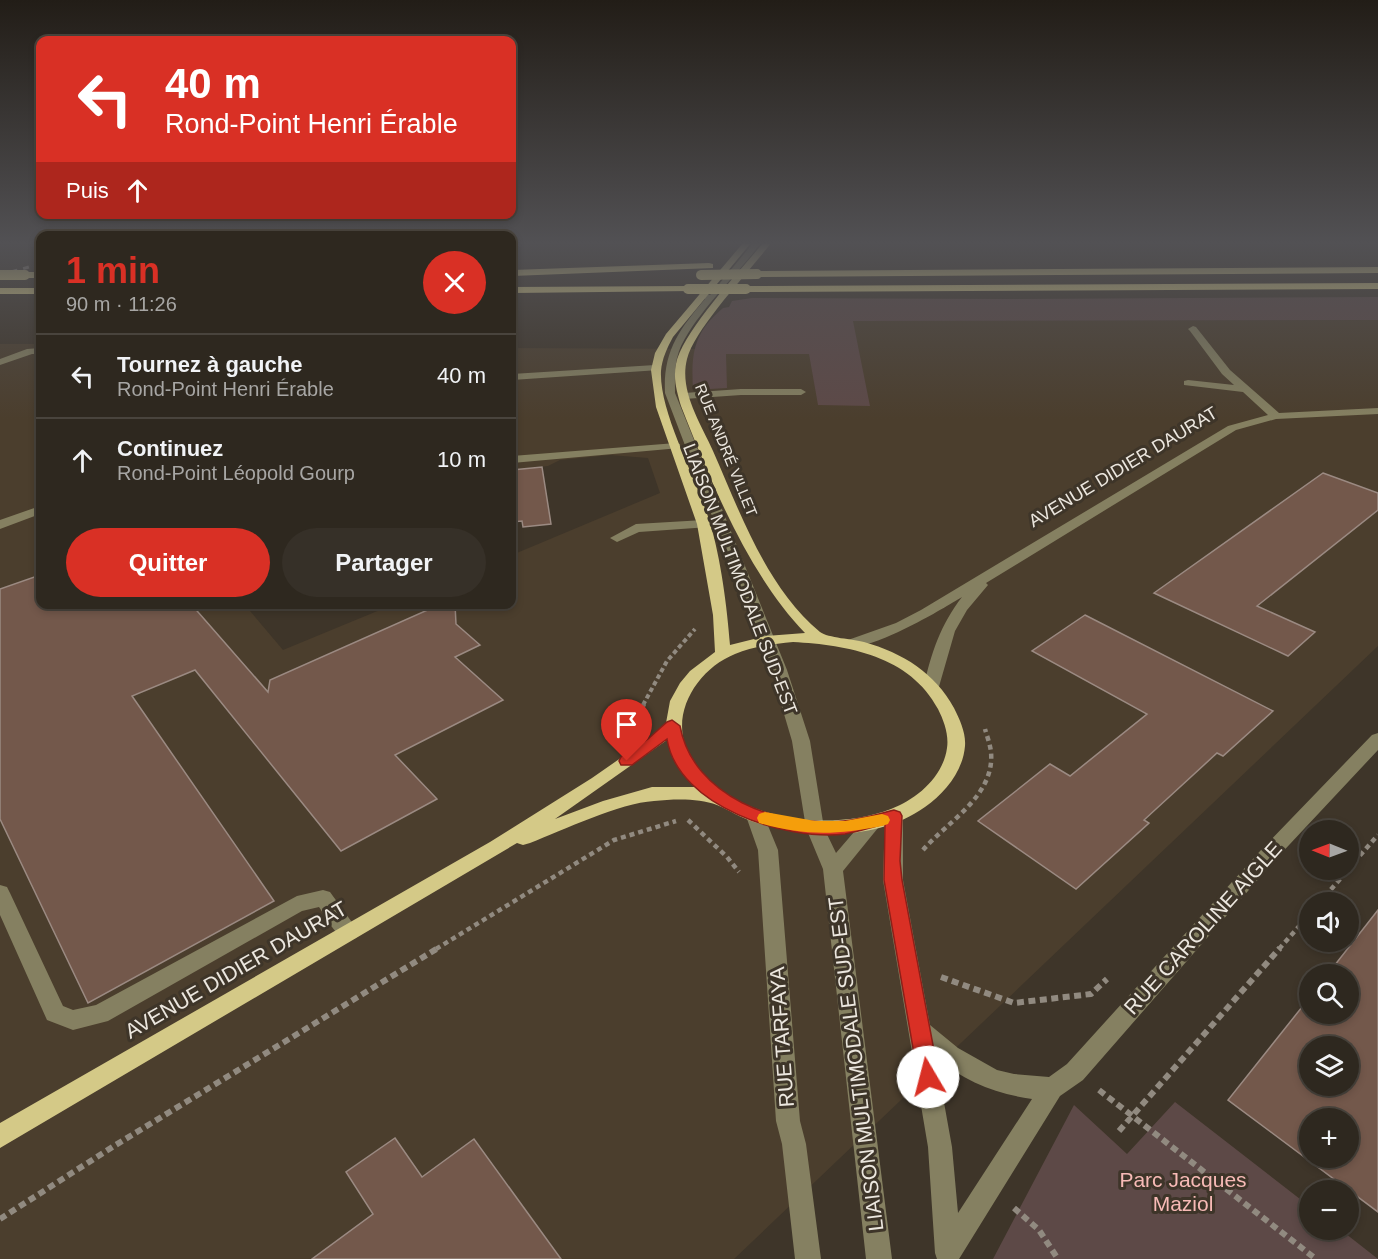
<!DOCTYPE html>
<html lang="fr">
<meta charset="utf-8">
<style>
body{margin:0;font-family:Arial,sans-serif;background:#363028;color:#f1f3f6;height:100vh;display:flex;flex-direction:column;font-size:22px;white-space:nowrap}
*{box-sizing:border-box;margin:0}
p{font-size:20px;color:#a7a6a4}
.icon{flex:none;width:33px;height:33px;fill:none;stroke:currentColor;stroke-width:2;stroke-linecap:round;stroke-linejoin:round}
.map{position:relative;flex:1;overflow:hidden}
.side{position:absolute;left:36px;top:231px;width:480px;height:378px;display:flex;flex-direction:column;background:#2e281f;border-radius:12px;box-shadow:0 3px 9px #0003,0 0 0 2px #49443d}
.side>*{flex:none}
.guide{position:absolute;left:36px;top:36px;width:480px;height:183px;border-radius:12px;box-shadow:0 3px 9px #0003,0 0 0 2px #49443d;background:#d93025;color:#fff;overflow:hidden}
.needle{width:39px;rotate:271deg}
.fabs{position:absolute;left:1299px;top:820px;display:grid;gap:12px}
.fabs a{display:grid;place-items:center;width:60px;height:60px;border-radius:50%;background:#2e281f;box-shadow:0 3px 9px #0003,0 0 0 2px #49443d;font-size:30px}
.pin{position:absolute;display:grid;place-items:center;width:51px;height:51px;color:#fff;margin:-62px -26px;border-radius:50% 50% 50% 0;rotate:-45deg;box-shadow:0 0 6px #0007}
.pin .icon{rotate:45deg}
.me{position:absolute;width:66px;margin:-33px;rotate:352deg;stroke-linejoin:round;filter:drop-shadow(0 0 4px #0008)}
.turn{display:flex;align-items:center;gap:21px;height:126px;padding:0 30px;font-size:27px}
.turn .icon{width:78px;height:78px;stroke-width:2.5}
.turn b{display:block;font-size:42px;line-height:51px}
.then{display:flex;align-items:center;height:57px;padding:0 30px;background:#0003;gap:12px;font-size:22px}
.round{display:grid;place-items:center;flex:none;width:63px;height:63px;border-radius:32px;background:#363028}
.headline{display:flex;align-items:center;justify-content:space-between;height:102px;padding:0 30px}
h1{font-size:36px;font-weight:600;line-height:45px;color:#d93025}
.action{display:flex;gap:12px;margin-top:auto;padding:12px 30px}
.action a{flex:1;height:69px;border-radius:36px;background:#d93025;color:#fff;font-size:24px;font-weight:600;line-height:69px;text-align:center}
.action a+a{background:#363028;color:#f1f3f6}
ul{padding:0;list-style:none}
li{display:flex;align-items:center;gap:18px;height:84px;padding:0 30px;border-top:2px solid #49443d}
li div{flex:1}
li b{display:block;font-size:22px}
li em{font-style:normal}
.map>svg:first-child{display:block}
</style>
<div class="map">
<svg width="1378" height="1259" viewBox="0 0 1378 1259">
<rect width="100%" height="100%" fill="#3e3529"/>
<path fill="#4b3e2d" d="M1378,320v326l-644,613h-734v-915h40v260l205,1 38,45 109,-45 120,-1v-49l148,-62 -12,-35 -38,-3 -50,5 -12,6 -36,4v-122l203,1 34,-28z"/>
<path fill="#5d4947" d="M1378,297v23l-525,1 17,85 -52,-1 -9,-51h-83l1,34 -34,2c-2,-36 0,-57 30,-82l6,-1 3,-6 20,-3 256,1z
M1175,1102l134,104 1,24h31l37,29h-385l81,-154 53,49z"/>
<path fill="#73584b" stroke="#9b8a82" stroke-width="1.5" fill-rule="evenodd" d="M542,467l9,57 -28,3 -1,-6 -10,1v-52z
M1323,473l55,20v17l-121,96 58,26 -27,24 -134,-63z
M40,575v29h151l77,88 2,-12 171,-76h14l1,20 24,21 -25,12 48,43 -108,55 42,44 -96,52 -146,-181 -63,26 142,205 -186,102 -88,-184v-230z
M1085,615l188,96 -50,45 -6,-3 -73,67 5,3 -73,66 -98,-68 72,-57 20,12 77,-62 -115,-63z
M1378,910v302l-150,-112 82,-103v17h38v-39h-21zM1310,1047h38v39h-38zM1310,1119h38v39h-38z
M395,1138l27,39 52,-38 87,120h-249l61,-45 -27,-42z"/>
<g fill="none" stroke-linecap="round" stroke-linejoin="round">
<path stroke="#918a80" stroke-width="4" stroke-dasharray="4.5 3" stroke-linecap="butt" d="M643,705l24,-44 28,-32"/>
<path stroke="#918a80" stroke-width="4.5" stroke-dasharray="5 4" stroke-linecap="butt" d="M636,723l8,-19
M688,820l39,37 12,15
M923,850c25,-29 72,-54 68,-98 -1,-8 -4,-16 -6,-23
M1348,869l30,-34
M1319,903l29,-33
M436,949l178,-109 62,-19
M1279,949l31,-35"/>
<path stroke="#918a80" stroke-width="6" stroke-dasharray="7 4.5" stroke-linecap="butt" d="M941,977l73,26 77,-9 16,-15
M1099,1090l217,169
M1119,1131l161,-183
M1014,1208l25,22 19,29
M0,1219l114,-73 324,-198"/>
<path fill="#858061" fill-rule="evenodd" d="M753,243h8c-23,31 -69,74 -82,108 -5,14 -4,28 -4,42l112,277 23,71 14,87 12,25 30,-35 7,-2 7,2 2,5 -39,48 49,388h-26l-43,-390 -17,-41 -14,-87 -21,-71 -106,-277c-2,-42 14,-63 40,-94l-6,-4 4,-3 7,3z
M1193,326l3,1 34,43 49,43 99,-5v6l-102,5 -40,11 -250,153 2,2 -21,25 -12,21 -17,59 -6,1 -8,-5c7,-33 17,-62 38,-89 -21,13 -92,55 -114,49l-3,-3 3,-3 48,-17 25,-13 307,-184 40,-11 -25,-23 -59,-7v-4l4,-1 46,5 -12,-11 -32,-43 -2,-2z
M40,348v6h-8l-32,11v-6l27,-10z
M655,365l4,1v4l-147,10v-6z
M741,389h60l5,3 -5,3h-60l-57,4 -5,-3 5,-3z
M676,443l4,1v4l-168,15v-7z
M40,506v8l-40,15v-9z
M704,520l5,1 2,3 -2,3 -70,5 -22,10 -7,-4 26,-14z
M1378,733v17l-103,110 -192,220 -23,16 -101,163h-22l-2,-6 -7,-106 -45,-267 2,-64 2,-5 7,-2 7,2 2,5v64l27,145 28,23 39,22 17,4 35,3 18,-13 194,-214 111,-115zM936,1058c28,23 60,36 96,41l-74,114 -6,-66z
M755,809l7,2 2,5 14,34 22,271 6,23 15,115h-26l-13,-115 -6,-23 -18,-271 -12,-34 2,-5z
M0,885l7,2 3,6 53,113 10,4 23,-5 201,-109 26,-6 7,2 29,40 -3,6c-18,6 -28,-18 -37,-31l-17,4 -194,110 -35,9 -26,-10 -47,-105z"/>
<path fill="#d4c987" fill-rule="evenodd" d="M743,243h8l-78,94c-6,11 -11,22 -12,34 -2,42 37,110 49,152 11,36 17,84 20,122l36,-9 39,-3c-57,-59 -94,-151 -124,-227 -4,-14 -8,-27 -5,-42 6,-32 64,-93 87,-121h8c-21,28 -76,85 -84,116 -8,32 13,63 26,92 27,61 53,136 107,181 8,6 33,7 44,10 39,11 71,31 90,66 6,12 12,25 11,38 -2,25 -20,47 -40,61 -50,35 -116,31 -171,15 -13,-4 -25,-12 -37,-17 -18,-7 -43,-6 -63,-4 -34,2 -91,29 -124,42l-7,2 -6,-2 -517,305v-25l490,-281 102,-64 56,-39 18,-16 4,-22 10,-18 10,-12 25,-19 -2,-37 -16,-91 -41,-117 -5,-37 4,-17 11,-19zM793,642c55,3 117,14 145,67 6,12 11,26 9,39 -4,29 -30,51 -56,61 -64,24 -157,12 -198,-48 -28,-41 2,-91 42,-107 19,-8 39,-10 58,-12zM667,740l9,23 19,24h-43l-49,14 -48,18z"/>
<path fill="#f3e695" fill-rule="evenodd" d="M709,263l4,1v4l-201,8v-6z
M1378,267v6l-621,4 -5,-3 5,-3z
M40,272v6h-15l-5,-3 5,-3z
M1378,283v6l-632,3 -5,-3 5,-3z
M688,286l5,3 -1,2 -180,2v-6z
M0,288h40v6h-40z"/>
<path stroke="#a8a298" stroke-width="3" stroke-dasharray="6 6" stroke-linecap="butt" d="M0,275l40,-11"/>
<path stroke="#f3e695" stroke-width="10" d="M0,275h25
M701,275l56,-1
M688,289h58"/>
</g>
<linearGradient id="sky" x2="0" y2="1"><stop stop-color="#221d17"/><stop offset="0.58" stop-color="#525154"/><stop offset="1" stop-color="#525154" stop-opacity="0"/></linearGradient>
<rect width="1378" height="419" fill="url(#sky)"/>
<path fill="#d93025" stroke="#8d1f18" stroke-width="1.5" d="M672,720l8,6c13,71 98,102 164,95 17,-2 34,-7 50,-11l6,2 2,4 -2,45 2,19 37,197 -3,7 -8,3 -7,-3 -3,-7 -34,-197 1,-56c-13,3 -27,8 -40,10 -59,7 -167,-27 -178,-95l-35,26h-11l-2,-4 2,-4 27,-18 19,-17z"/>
<path fill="#f59e0b" d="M765,812l50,9h30l37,-7 6,2 2,4 -2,4 -6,2c-45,9 -78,10 -123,-3l-2,-5 2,-4z"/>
<g text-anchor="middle" stroke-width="6" stroke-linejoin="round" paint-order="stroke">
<g font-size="15" fill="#ece7df" stroke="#3e3529">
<text transform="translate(726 450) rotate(68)" y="5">RUE ANDRÉ VILLET</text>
</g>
<g font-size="18" fill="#ece7df" stroke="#3e3529">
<text transform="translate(1123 467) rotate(-31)" y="6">AVENUE DIDIER DAURAT</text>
<text transform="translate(740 579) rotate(69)" y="6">LIAISON MULTIMODALE SUD-EST</text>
</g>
<g font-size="21" fill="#ece7df" stroke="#3e3529">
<text transform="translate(1203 928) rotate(-48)" y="7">RUE CAROLINE AIGLE</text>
<text transform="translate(236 970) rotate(-30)" y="7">AVENUE DIDIER DAURAT</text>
<text transform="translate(782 1037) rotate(-94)" y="7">RUE TARFAYA</text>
<text transform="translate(856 1064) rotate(-97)" y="7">LIAISON MULTIMODALE SUD-EST</text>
</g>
<g font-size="21" fill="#f7bab6" stroke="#3e3529">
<text x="1183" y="1187">Parc Jacques<tspan x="1183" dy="24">Maziol</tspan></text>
</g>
</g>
</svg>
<div class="fabs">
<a><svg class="needle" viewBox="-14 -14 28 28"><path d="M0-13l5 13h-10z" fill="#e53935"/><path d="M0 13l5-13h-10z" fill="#a7a6a4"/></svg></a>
<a><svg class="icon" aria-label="sound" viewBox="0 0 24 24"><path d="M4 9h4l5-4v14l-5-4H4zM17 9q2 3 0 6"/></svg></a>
<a><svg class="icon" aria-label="search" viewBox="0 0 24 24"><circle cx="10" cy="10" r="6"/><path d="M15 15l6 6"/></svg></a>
<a><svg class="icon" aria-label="layers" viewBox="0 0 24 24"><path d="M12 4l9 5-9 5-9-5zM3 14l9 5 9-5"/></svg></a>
<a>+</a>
<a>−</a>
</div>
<div class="pin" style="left:627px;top:761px;background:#d93025"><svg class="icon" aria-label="arrive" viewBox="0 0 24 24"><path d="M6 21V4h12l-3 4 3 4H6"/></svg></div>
<svg class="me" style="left:928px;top:1077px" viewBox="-20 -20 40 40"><circle r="19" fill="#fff"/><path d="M0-13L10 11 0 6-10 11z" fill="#d93025"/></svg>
<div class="guide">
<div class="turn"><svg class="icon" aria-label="left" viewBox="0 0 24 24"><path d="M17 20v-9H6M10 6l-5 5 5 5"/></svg><div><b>40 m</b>Rond-Point Henri Érable</div></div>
<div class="then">Puis<svg class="icon" aria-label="ahead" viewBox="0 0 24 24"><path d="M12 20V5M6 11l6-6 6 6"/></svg></div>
</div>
<section class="side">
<div class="headline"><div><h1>1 min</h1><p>90 m · 11:26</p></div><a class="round" style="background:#d93025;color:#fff"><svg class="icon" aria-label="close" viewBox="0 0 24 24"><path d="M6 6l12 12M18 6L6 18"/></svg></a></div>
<ul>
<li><svg class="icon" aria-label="left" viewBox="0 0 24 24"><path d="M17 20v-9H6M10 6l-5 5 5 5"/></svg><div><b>Tournez à gauche</b><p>Rond-Point Henri Érable</p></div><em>40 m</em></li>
<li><svg class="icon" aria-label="ahead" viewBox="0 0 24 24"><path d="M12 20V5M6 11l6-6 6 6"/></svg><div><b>Continuez</b><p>Rond-Point Léopold Gourp</p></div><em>10 m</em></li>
</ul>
<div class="action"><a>Quitter</a><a>Partager</a></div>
</section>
</div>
